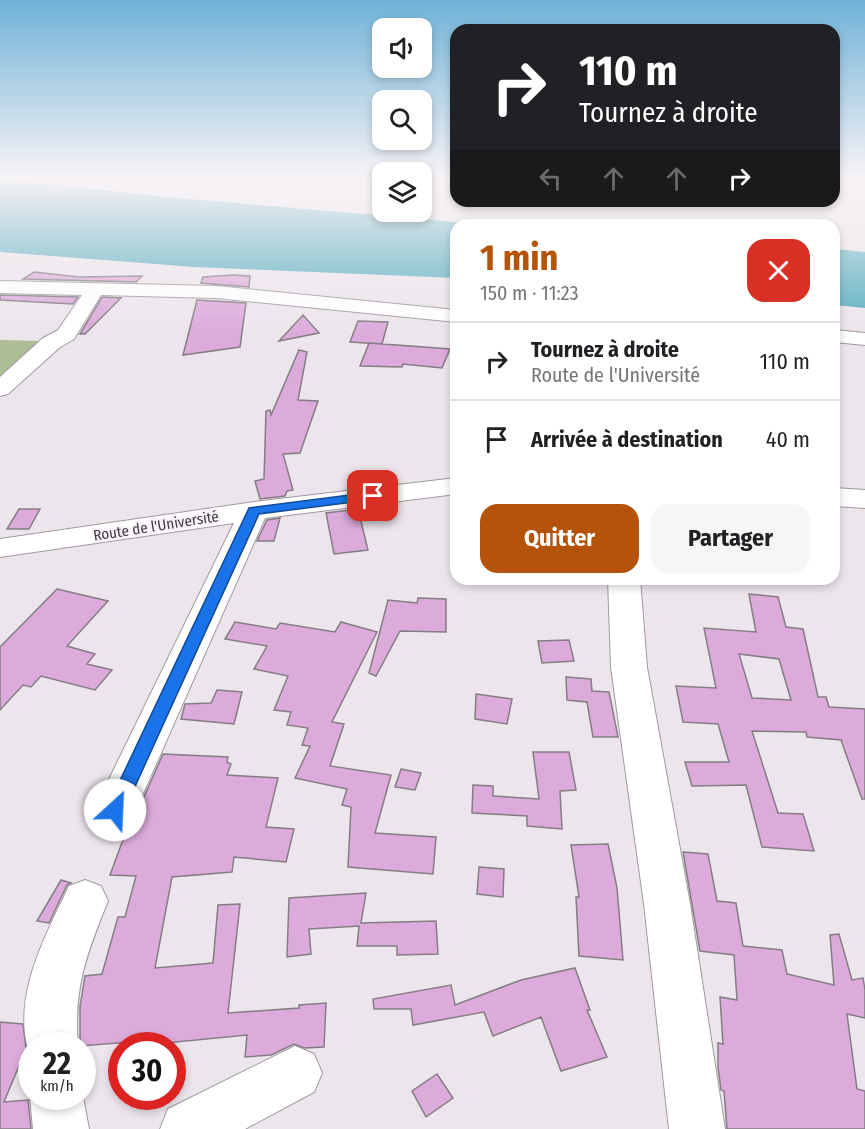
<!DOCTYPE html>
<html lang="fr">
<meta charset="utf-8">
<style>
body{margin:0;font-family:"Fira Sans Condensed",sans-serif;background:#f6f6f6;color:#202124;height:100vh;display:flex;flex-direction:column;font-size:22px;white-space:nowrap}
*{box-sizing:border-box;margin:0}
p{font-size:20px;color:#757577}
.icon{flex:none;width:33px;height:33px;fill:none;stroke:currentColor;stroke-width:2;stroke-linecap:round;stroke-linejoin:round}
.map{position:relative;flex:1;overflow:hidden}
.drawer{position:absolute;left:450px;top:219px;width:390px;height:366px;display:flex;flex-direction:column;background:#fff;border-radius:18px;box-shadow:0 3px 9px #0003}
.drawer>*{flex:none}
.top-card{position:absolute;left:450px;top:24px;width:390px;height:183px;border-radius:18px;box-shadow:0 3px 9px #0003;background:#202124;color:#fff;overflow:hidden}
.buttons{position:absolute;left:372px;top:18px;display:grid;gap:12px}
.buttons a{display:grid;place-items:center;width:60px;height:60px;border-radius:12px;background:#fff;box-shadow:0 3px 9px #0003;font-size:30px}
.speed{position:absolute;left:18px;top:1032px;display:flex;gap:12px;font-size:30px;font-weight:700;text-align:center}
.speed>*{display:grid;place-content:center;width:78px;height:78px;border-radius:50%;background:#fff;box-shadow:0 3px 9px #0003;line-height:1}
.speed small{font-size:15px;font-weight:400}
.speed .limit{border:9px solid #d22;background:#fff;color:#111}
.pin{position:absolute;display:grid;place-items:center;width:51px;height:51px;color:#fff;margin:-26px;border-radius:12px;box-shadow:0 3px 9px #0006}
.me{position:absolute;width:66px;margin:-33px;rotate:25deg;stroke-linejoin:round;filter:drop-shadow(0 0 4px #0008)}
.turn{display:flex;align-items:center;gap:21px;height:126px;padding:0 30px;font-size:27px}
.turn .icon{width:78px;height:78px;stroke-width:2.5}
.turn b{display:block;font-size:42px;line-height:51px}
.lanes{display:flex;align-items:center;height:57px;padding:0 30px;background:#0003;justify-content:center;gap:30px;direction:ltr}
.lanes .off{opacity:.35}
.round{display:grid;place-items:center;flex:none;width:63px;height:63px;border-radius:18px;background:#f6f6f6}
.head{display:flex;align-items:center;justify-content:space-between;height:102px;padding:0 30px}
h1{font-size:36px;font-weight:700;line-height:45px;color:#b45309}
.action{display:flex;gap:12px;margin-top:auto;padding:12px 30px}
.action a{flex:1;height:69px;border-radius:18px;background:#b45309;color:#fff;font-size:24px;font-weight:700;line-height:69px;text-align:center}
.action a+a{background:#f6f6f6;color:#202124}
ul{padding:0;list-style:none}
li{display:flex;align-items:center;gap:18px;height:78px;padding:0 30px;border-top:2px solid #e0e0e0}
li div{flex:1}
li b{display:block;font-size:22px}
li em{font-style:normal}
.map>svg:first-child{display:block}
</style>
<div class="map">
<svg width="865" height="1129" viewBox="0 0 865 1129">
<rect width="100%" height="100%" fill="#ede5ec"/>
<path fill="#adbe97" d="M0,340l44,1 -44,40z"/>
<path fill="#59aebe" d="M0,179l177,19 314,27h-35v53l-262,-11 -194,-15z
M834,249l31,3v56l-31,-3z"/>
<path fill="#dcabdb" stroke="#847d83" stroke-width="1.5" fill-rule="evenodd" d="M34,272l45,5 63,-1 -6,6 -113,-3z
M233,275l17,1 -1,11 -48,-4 2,-6z
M0,295l78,2 -5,7 -73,-4z
M102,297l19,1 -36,36h-5z
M197,300l49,3 -6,44 -57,8z
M303,315l16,18 -40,8z
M358,321l30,1 -6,22 -32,-2z
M369,343l81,6 -8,19 -39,-4 -1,3 -42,-1z
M299,350l8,2 -9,48 20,1 -18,52 -17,1 10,36 -6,1 -2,5 -25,3 -5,-18 9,-2 2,-68 4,-1 1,5z
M19,509h21l-11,20h-22z
M358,509l10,41 -34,4 -8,-41z
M280,518l-6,23h-17l10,-21z
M57,589l51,12 -41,45 28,8 -8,10 25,6 -17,20 -54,-14 -10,11 -8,-2 -23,25v-63z
M749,594l29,3 8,30 17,2 15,68h8l3,10 36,2v90h-3l-21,-59 -34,-3 -1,-5 -54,-1 26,82 25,1 11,37 -52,-4 -16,-62 -54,1 -7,-24h44l-11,-38 -35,-2 -7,-36 40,2 -12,-60 52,4zM739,654l40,5 12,41 -39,-2z
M418,598l28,1v33l-46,-1 -24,45 -7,-3 19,-73 29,3z
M235,622l41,7 4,-6 55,9 6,-10 36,10 -45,90 12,2 -14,42 61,9 -16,58 61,4 -3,37 -85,-7 3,-60 -9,-2 5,-16 -52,-11 15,-32 -8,-1 6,-17 -21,-3 4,-13 -17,-2 14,-34 -34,-7 13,-23 -42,-7z
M569,640l5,21 -32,2 -4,-22z
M566,677l25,2 1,12 17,1 9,45h-25l-6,-35 -20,-2z
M217,690l25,2 -8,32 -53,-5 4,-15 26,-1z
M476,694l36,5 -5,25 -32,-5z
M533,752h36l7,38 -16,1 2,38 -35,-3v-10l-55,-3 1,-28 20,1v10l46,3z
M163,754l65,3 -1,5 4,2 -4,11 51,3 -12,49 28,2 -8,33 -52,-5 -2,15 -60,5 -17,91 58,-5 5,-58 22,-1 -12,109 71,-5v-3l27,-2 -2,44 -20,1 -10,-4 -23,11 -26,2 2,-22 -91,9v-4l-76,6v-39l5,-31 17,-2 16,-57h7l11,-41 -26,-1 18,-49 4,-2z
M401,769l20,4 -6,17 -20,-3z
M608,844l9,44 6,72 -44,-4 -3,-59h3l-8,-52z
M683,852l25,2 9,47 19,2 7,43 39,4 5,24 47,11 -4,-50 9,-1 13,46 11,-2 2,12v28l-18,-4 10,75 8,2v38h-138l-3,-38 -3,-1 -3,-23v-24l5,1 -3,-47 17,3 -3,-45 -34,-4z
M479,867l25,2 -1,28 -26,-3z
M61,880l10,3 -4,2 -18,38 -12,-2z
M366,893l-5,30 75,-2 2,33 -41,1v-9h-40l2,-20 -50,3 2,25 -24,3 2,-59z
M575,968l15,42h-3l20,47 -46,14 -20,-54 -48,19 -9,-24 -71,13 -2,-16h-37l-1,-10 78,-14 4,20 66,-25z
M0,1022l23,2 3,25 -22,53 24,-2 3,29h-31z
M437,1074l16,24 -27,19 -14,-26z"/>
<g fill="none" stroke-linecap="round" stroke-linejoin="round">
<g stroke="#a099a0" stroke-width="2">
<path id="minor" d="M0,281l216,5 240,24v12l-240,-24 -115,-3 -27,44 -15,9 -51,46 -8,2v-19l43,-39 15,-8 24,-35 -82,-2z
M834,330l31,3v12l-31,-3z
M456,478v16l-191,24 -135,305 -15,5 -15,-5 -6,-13 140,-287 -234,34v-18l254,-37z
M834,488l31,2v18l-31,-2z
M608,579h32l7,88 43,237 35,225h-56l-25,-225 -33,-237z
M85,880l16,6 7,15c-21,51 -35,88 -30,145h-46v14c-24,-58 13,-123 37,-174z
M295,1046l19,8 8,19 -8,19 -69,37h-85l8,-20z
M32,1091v5h50v-5l7,38h-56l-3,-33z"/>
</g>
<use href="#minor" fill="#fff" fill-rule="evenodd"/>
</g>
<linearGradient id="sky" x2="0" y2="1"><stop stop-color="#6fb2d7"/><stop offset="0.53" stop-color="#f7f3f6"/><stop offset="1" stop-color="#f7f3f6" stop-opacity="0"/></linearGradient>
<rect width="865" height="334" fill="url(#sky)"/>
<path fill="#1a73e8" stroke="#114b97" stroke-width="1.5" d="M373,492l6,4 -2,3 -118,15 -137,301 -7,2 -6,-2 -3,-5 143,-302z"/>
<g text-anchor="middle" stroke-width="4.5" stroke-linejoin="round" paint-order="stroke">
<g font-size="15" fill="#3f3c3e" stroke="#faf2fa">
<text transform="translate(156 526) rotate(-9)" y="5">Route de l'Université</text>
</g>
</g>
</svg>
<div class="buttons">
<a><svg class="icon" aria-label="sound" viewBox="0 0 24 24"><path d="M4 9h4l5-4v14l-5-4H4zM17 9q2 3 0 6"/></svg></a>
<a><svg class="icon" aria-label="search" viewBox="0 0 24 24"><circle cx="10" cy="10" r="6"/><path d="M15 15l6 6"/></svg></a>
<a><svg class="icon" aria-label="layers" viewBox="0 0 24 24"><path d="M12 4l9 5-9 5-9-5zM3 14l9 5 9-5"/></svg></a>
</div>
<div class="speed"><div>22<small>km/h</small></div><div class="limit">30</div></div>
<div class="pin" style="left:373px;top:496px;background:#d93025"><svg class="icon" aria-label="arrive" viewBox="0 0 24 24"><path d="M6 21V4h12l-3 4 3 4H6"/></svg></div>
<svg class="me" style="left:115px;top:810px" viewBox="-20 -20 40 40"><circle r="19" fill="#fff"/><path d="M0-13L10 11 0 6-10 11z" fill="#1a73e8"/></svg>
<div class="top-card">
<div class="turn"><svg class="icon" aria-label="right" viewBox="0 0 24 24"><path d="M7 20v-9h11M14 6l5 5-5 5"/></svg><div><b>110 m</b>Tournez à droite</div></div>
<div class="lanes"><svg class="icon off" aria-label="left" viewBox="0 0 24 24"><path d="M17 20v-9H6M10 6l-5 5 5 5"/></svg><svg class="icon off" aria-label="ahead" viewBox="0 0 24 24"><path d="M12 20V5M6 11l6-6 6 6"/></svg><svg class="icon off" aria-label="ahead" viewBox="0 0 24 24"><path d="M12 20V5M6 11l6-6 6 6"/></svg><svg class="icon" aria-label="right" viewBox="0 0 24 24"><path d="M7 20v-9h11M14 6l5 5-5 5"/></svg></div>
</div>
<section class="drawer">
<div class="head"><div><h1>1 min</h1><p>150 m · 11:23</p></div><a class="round" style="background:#d93025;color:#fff"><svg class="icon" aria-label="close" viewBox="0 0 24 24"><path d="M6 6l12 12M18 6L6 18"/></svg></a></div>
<ul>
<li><svg class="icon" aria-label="right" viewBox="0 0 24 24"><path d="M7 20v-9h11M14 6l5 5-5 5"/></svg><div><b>Tournez à droite</b><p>Route de l'Université</p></div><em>110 m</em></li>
<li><svg class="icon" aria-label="arrive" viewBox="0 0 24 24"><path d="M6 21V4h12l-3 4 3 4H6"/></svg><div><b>Arrivée à destination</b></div><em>40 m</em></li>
</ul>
<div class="action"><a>Quitter</a><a>Partager</a></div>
</section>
</div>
